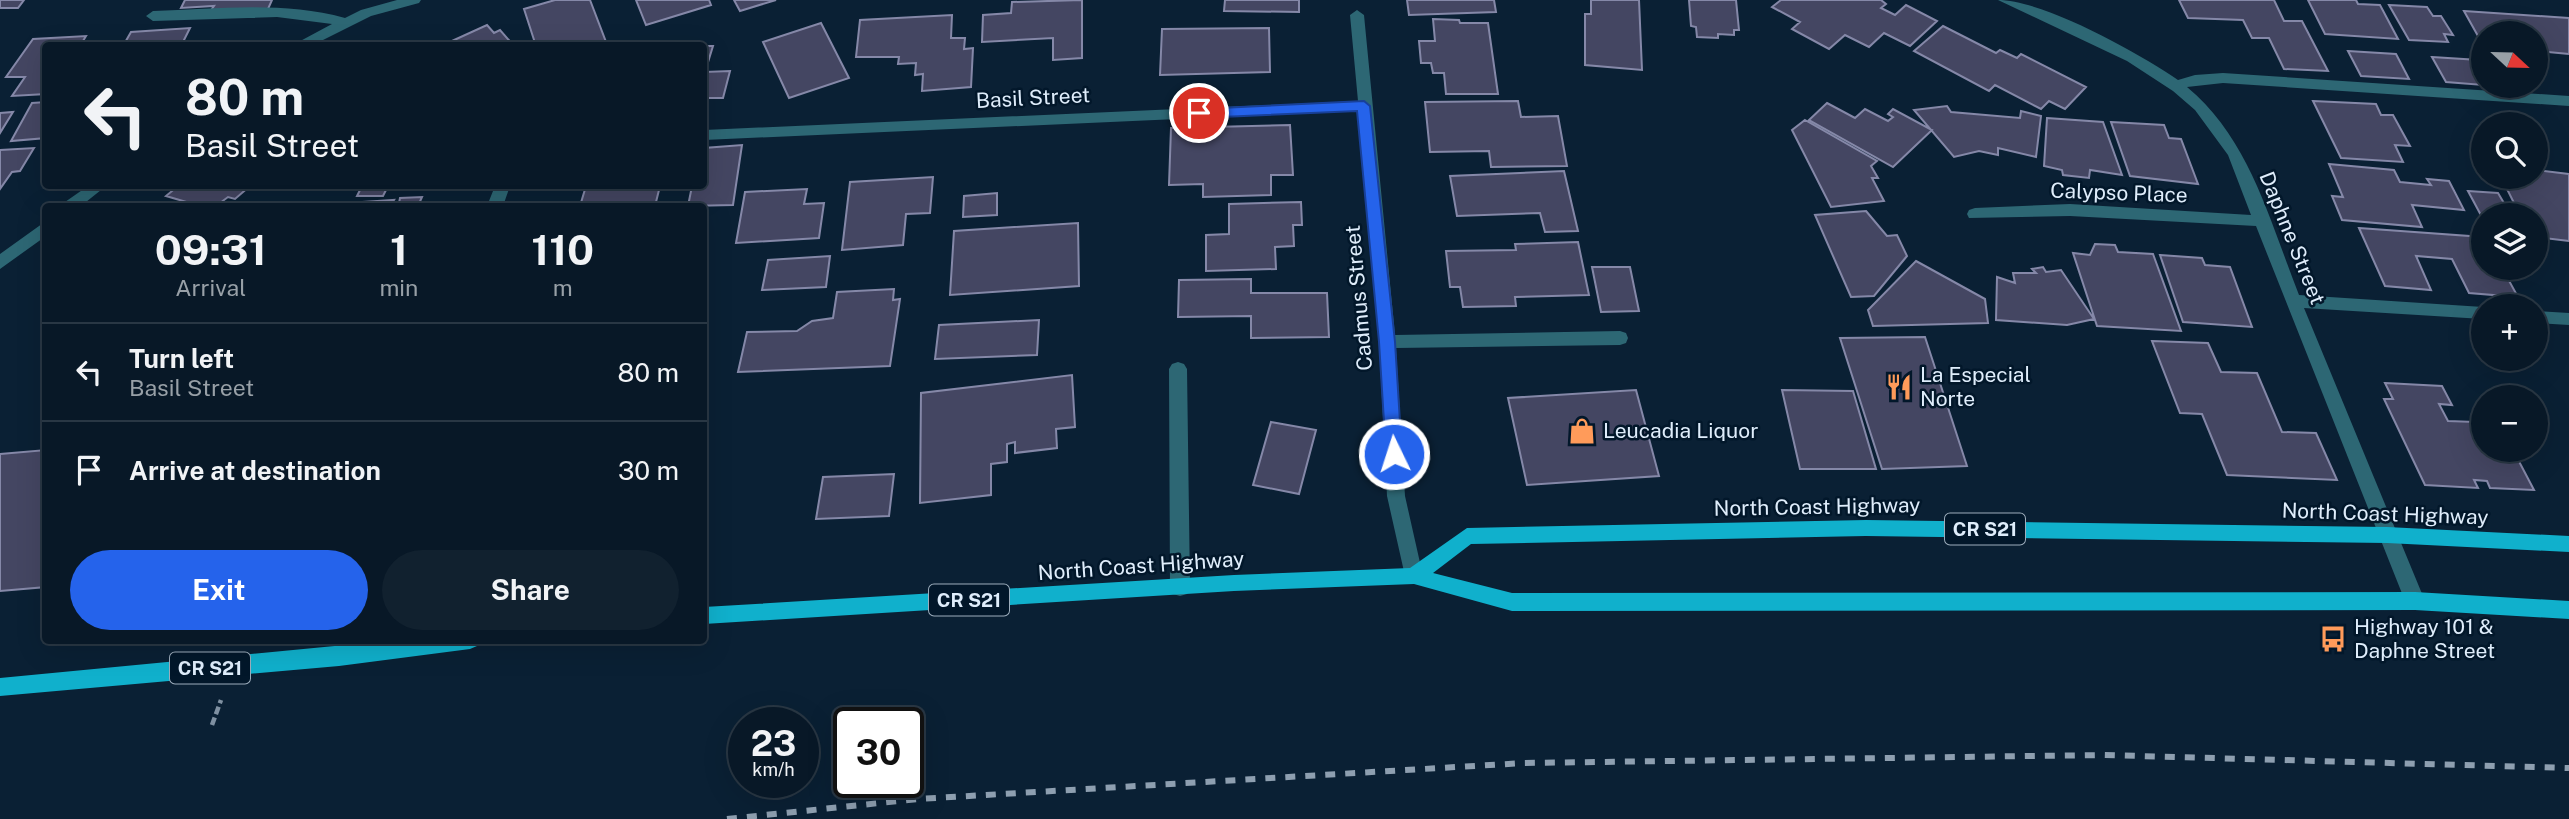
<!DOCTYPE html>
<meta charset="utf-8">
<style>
body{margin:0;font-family:"Public Sans",sans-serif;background:#11212f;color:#f1f3f6;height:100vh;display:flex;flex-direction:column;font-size:26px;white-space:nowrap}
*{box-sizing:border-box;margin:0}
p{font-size:23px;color:#98a0a7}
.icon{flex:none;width:38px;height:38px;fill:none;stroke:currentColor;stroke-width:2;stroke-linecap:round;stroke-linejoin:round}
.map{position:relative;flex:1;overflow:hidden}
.drawer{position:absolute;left:42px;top:203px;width:665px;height:441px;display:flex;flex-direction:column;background:#081827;border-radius:7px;box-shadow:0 7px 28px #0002,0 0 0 2px #293744}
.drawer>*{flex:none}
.banner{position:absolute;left:42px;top:42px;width:665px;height:147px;border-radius:7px;box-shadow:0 7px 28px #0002,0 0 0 2px #293744;background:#081827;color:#f1f3f6;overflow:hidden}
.needle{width:46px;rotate:112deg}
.controls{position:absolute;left:2471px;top:21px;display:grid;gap:14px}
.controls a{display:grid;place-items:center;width:77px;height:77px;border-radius:50%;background:#081827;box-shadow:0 7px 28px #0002,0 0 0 2px #293744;font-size:35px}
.speed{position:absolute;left:728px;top:707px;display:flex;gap:14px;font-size:35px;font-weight:700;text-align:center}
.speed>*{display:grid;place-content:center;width:91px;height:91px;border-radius:50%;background:#081827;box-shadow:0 7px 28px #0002,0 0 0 2px #293744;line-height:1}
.speed small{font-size:18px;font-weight:400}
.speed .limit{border:4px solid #111;border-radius:10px;background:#fff;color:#111}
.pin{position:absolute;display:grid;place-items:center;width:60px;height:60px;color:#fff;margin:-30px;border:4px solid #fff;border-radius:50%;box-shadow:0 2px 7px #0007}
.me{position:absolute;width:77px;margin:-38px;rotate:356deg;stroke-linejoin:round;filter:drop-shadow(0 0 5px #0008)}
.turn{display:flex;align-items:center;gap:24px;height:147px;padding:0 28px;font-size:32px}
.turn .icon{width:91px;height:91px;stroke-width:2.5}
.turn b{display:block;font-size:49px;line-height:60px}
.eta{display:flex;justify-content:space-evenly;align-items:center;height:119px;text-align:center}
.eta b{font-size:42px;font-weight:700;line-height:49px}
.cta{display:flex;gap:14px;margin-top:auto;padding:14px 28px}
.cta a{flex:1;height:80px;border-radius:42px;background:#2563eb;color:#fff;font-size:28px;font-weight:700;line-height:80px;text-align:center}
.cta a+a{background:#11212f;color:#f1f3f6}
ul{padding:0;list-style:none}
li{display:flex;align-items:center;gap:21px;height:98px;padding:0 28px;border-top:2px solid #293744}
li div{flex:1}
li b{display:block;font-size:26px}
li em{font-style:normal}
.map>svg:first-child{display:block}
</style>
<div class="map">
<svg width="2569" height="819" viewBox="0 0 2569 819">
<rect width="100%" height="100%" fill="#0a2034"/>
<path fill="#444662" stroke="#8588a8" stroke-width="2" d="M0,0h24l-6,8h-18z
M185,0h87l-4,9 -59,4 5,-7 -33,2z
M555,0h35l16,42 -12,4h-58l-12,-37z
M636,0h73l2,5 -65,20z
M734,0h42l-36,11z
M1082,0v58l-29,2v-22l-71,4 1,-27 28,-2 1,-11z
M1225,0h74v12l-75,-1z
M1407,0h87l2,12 -87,3z
M1591,0h48l3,70 -57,-5v-51h6z
M1689,0h47l3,30h-5v5l-16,-1v4l-21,-1 -1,-10 -5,-1z
M1781,0h100l5,4 -5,4 14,7 11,-10 31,16 -27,25 -26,-13 -15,14 -24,-12 -16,14 -37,-20 8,-7 -28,-15z
M2179,0h95l10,21h18l26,50 -44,-2 -15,-31h-17l-9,-18 -55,-2z
M2308,0h48l2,4 22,1 18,34 -73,-5z
M2389,5l38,2 6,9h8l12,19 -9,-1 4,8 -39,-2z
M2464,11l105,7v36l-33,-3v-18h-53v12z
M952,15l-1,23h14l-1,11 9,-1 -2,39 -49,4 1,-17 -8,1 1,-12 -18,1 1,-7h-43l4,-37z
M1433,19l26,1 1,3h28l10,71h-52l-2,-21h-11l-2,-10h-10l-2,-22h16z
M821,23l28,55 -60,20 -26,-56z
M487,25l7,8 6,-3 14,16h-73z
M1943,26l53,27 4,-3 17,8 4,-4 65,33 -21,22 -16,-8 -8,8 -46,-24 -6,6 -75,-40z
M190,28l-9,18h-58l8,-14z
M1269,28l1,44 -110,3 2,-46z
M86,36l-6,10h-34v48l-34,2 13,-19h-19l27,-38z
M704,46h9l-8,26 25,-1 -7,27h-19z
M2348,51l48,3 13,25 -48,-3z
M2432,57l47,3 4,7v18l-37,-3z
M1518,101l3,16 37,-1 9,50 -76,1 -2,-16 -59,1 -5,-50z
M2313,101l63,3 5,11h12l17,31 -15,-1 8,17 -62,-4z
M46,102v36l-35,3 21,-38z
M1827,103l28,15 10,-9 23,12 5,-4 -5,-3 5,-5 39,21 -39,37 -84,-47z
M1947,106l4,6 69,6 1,-7 20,5 -5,41 -38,-9v7l-19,-4 -25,6 -40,-47z
M13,112l-13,21v-20z
M2047,118l56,4 19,53 -32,-5 -1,8 -26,-3 -1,-5 -18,-4z
M1805,120l72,41 -6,5 7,12h-6l12,23 -53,6 -39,-77z
M2111,122l53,3 5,13 12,1 17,45 -68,-8z
M1290,125l3,50h-22v20l-68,2v-13l-34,1 2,-57z
M742,145l-9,60 -45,1 4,-20h12v-38z
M34,148l-14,23 -8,1 -12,17v-39z
M2329,164l65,6 6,12 31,3 -4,-6 22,2 15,29 -52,-5 10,22 -80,-7 -10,-24 11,1z
M2536,170l33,4v67l-33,-4v-22h-16l-19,-38h35z
M1564,171l14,60 -33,1 -5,-19 -83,3 -7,-40z
M933,177l-3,36 -24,1 -3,31 -61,5 8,-68z
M178,186h72l-15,13 -7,-2 -12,9h-16l-34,-10z
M362,186h43h-17l-5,10h-26z
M586,186h74l-5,20h-75z
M807,189l-3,15 20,-1 -5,35 -83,5 9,-51z
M2468,191l30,2 13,22h-28v4z
M997,193v22l-34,2 1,-21z
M422,197l-4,9h-116l92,-6 -2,3h7l1,-5z
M1301,202l1,23h-9l1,21 -19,1 1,22 -70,2v-36l23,-1v-30z
M1866,211l21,25 10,-1 10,21 -33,40 -23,1 -36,-82z
M1078,223l1,63 -129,9 4,-64z
M2359,228l124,9v31h19l16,29 -49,-4 -17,-34 -36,-3 15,34 -46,-4z
M1578,242l11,53 -74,2 1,9 -53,1 -3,-20h-10l-4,-36 70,-1 -1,-6z
M2095,244l20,1 3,7 35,2 28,77 -84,-5 -24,-73 17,2z
M2160,255l42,3 3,7 25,2 22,60 -69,-5z
M830,256l-4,31 -64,3 6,-30z
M1916,261l69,38 3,24 -115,3 -5,-16z
M1592,267h38l9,44 -38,1z
M2043,267l3,5 15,-2 33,49 -27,6 -71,-5 1,-43 18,6 -2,-10h23l-4,-4z
M1251,279v14h76l2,44 -78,1v-22l-73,1 1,-37z
M894,289l-1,11 7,-1 -10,67 -152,6 9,-40 50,-1 15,-10 21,-3 4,-26z
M1039,320l-2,35 -102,4 4,-34z
M1925,337l42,129 -85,3 -42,-131z
M2152,341l56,2 13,29 36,1 25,59 34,1 21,47 -110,-5 -25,-61 -22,-1z
M1072,375l3,52 -19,2 1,19 -42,5v-11l-8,2v18l-16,2v31l-71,8 1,-110z
M2385,383l57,3 10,19 -13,-1 9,17 27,1 -3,-7 11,1v34h30l21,40 -44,-2 -3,-7 -13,-1 4,8 -53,-3 -41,-86h9z
M1636,390l23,86 -132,9 -19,-87z
M1782,390l71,1 23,78h-76z
M1271,422l45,8 -17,64 -46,-9z
M46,450v137l-46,4v-137z
M894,474l-5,42 -73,3 7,-42z"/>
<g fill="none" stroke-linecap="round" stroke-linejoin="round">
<path stroke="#7f90a1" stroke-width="4.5" stroke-dasharray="8 3.5" stroke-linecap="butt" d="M212,725l9,-25"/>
<path fill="#2d6774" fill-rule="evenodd" d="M397,0h24l-2,3 -48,13 -60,30h-20l41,-22 -55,-7 -124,4 -7,-5 7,-5c64,-2 129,-10 192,7l16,-8z
M1998,0c45,0 141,53 180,80l17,-5 28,-2 346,23v10l-346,-23 -36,4c63,52 83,135 112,208l184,12v12l-179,-11 121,293 -3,6 -7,3 -7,-3 -3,-6 -149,-375 -186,-10 -101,2 -2,-4 2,-4 6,-2 95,-4 181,11 -23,-60 -33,-45 -22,-19 -46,-30z
M1357,10l7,5 31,320 225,-4 6,2 2,5 -2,5 -6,2 -224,3 9,148 18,80 -2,6 -7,2 -7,-2 -2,-6 -18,-80 -8,-154 -21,-231 -654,29v-10l654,-29 -8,-86z
M88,186h18l-25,20h-18l2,-4z
M495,186h15l-7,20h-16z
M46,221v15l-46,33v-15z
M2536,311l33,2v12l-33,-2z
M1178,362l6,2 3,5 3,219 -3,6 -7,2 -7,-2 -3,-6 -1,-219 3,-5z"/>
<path fill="#10b0cc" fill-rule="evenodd" d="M1866,520l521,7 182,9v16l-182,-9 -521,-7 -395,8 -38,29 79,20 903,-1 154,9v18l-154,-9 -903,1 -98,-27 -180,7 -530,33v-17l530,-32 176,-7 57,-40z
M397,640h83l-3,6 -7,3 -131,17 -339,30v-18z"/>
<path stroke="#8e9fb0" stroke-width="6" stroke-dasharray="10 10" stroke-linecap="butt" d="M727,819l191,-20 606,-36 580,-8 465,13"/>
</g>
<path fill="#2563eb" stroke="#184099" stroke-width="2" d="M1364,101l6,5 25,236 7,112 -2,5h-12l-2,-5 -7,-112 -22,-231 -158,7 -7,-5 7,-4z"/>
<defs>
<g id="restaurant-bare" transform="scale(2.1)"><path d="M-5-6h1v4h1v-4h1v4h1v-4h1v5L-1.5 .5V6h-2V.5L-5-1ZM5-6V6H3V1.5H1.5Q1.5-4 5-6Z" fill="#ff9b5a" stroke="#02172a" stroke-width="2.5" paint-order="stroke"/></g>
<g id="shop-bare" transform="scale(2.1)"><path d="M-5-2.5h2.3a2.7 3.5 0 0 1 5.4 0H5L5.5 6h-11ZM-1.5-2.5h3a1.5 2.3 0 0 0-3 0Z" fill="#ff9b5a" stroke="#02172a" stroke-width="2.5" paint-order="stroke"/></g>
<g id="bus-bare" transform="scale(2.1)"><path d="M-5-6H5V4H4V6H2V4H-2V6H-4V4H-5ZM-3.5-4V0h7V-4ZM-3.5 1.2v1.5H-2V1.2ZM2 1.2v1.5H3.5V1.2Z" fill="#ff9b5a" stroke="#02172a" stroke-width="2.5" paint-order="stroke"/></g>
</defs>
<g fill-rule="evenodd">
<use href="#restaurant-bare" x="1899" y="387"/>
<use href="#shop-bare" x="1582" y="431"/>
<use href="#bus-bare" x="2333" y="639"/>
</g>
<g text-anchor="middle" stroke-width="5" stroke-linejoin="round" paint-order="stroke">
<g fill="#02172a" stroke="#9dadbc" stroke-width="2">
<rect x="1945" y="513.5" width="80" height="31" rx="5"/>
<rect x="929" y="584.5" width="80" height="31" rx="5"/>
<rect x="170" y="652.5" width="80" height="31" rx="5"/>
</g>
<g font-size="19" font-weight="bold" fill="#dfedfb">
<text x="1985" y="536">CR S21</text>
<text x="969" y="607">CR S21</text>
<text x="210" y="675">CR S21</text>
</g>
<g font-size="21" fill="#dfedfb" stroke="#02172a">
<text transform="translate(1033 98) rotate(-3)" y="7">Basil Street</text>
<text transform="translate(2119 193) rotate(2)" y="7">Calypso Place</text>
<text transform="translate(2292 238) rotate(68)" y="7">Daphne Street</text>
<text transform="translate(1359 298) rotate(-95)" y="7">Cadmus Street</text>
<text transform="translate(1817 507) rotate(-1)" y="7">North Coast Highway</text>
<text transform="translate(2385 514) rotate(2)" y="7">North Coast Highway</text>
<text transform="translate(1141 566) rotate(-4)" y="7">North Coast Highway</text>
</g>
<g font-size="21" fill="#dfedfb" stroke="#02172a" text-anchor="start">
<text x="1920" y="382">La Especial<tspan x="1920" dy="24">Norte</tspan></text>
<text x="1603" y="438">Leucadia Liquor</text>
<text x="2354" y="634">Highway 101 &amp;<tspan x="2354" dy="24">Daphne Street</tspan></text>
</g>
</g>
</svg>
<div class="controls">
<a><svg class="needle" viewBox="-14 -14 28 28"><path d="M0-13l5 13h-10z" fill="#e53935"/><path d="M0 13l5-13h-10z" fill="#98a0a7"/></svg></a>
<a><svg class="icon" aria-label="search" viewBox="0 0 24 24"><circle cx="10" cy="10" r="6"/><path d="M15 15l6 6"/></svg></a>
<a><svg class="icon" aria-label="layers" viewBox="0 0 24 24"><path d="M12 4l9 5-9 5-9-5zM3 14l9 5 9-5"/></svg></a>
<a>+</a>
<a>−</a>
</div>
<div class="speed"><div>23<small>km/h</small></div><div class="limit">30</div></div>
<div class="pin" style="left:1199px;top:113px;background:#d93025"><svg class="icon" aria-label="arrive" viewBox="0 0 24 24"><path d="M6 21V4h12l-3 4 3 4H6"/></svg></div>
<svg class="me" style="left:1394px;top:454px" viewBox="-20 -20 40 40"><circle r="17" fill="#2563eb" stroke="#fff" stroke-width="3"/><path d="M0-11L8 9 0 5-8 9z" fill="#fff"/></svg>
<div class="banner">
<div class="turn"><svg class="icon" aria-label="left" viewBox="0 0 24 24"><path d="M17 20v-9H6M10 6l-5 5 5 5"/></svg><div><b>80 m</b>Basil Street</div></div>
</div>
<section class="drawer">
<div class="eta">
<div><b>09:31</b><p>Arrival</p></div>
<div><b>1</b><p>min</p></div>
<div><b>110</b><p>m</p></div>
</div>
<ul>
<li><svg class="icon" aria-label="left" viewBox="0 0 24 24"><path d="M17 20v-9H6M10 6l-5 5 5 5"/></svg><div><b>Turn left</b><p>Basil Street</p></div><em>80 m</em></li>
<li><svg class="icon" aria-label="arrive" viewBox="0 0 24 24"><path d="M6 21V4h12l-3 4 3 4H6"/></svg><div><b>Arrive at destination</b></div><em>30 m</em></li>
</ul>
<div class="cta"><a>Exit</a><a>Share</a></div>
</section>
</div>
